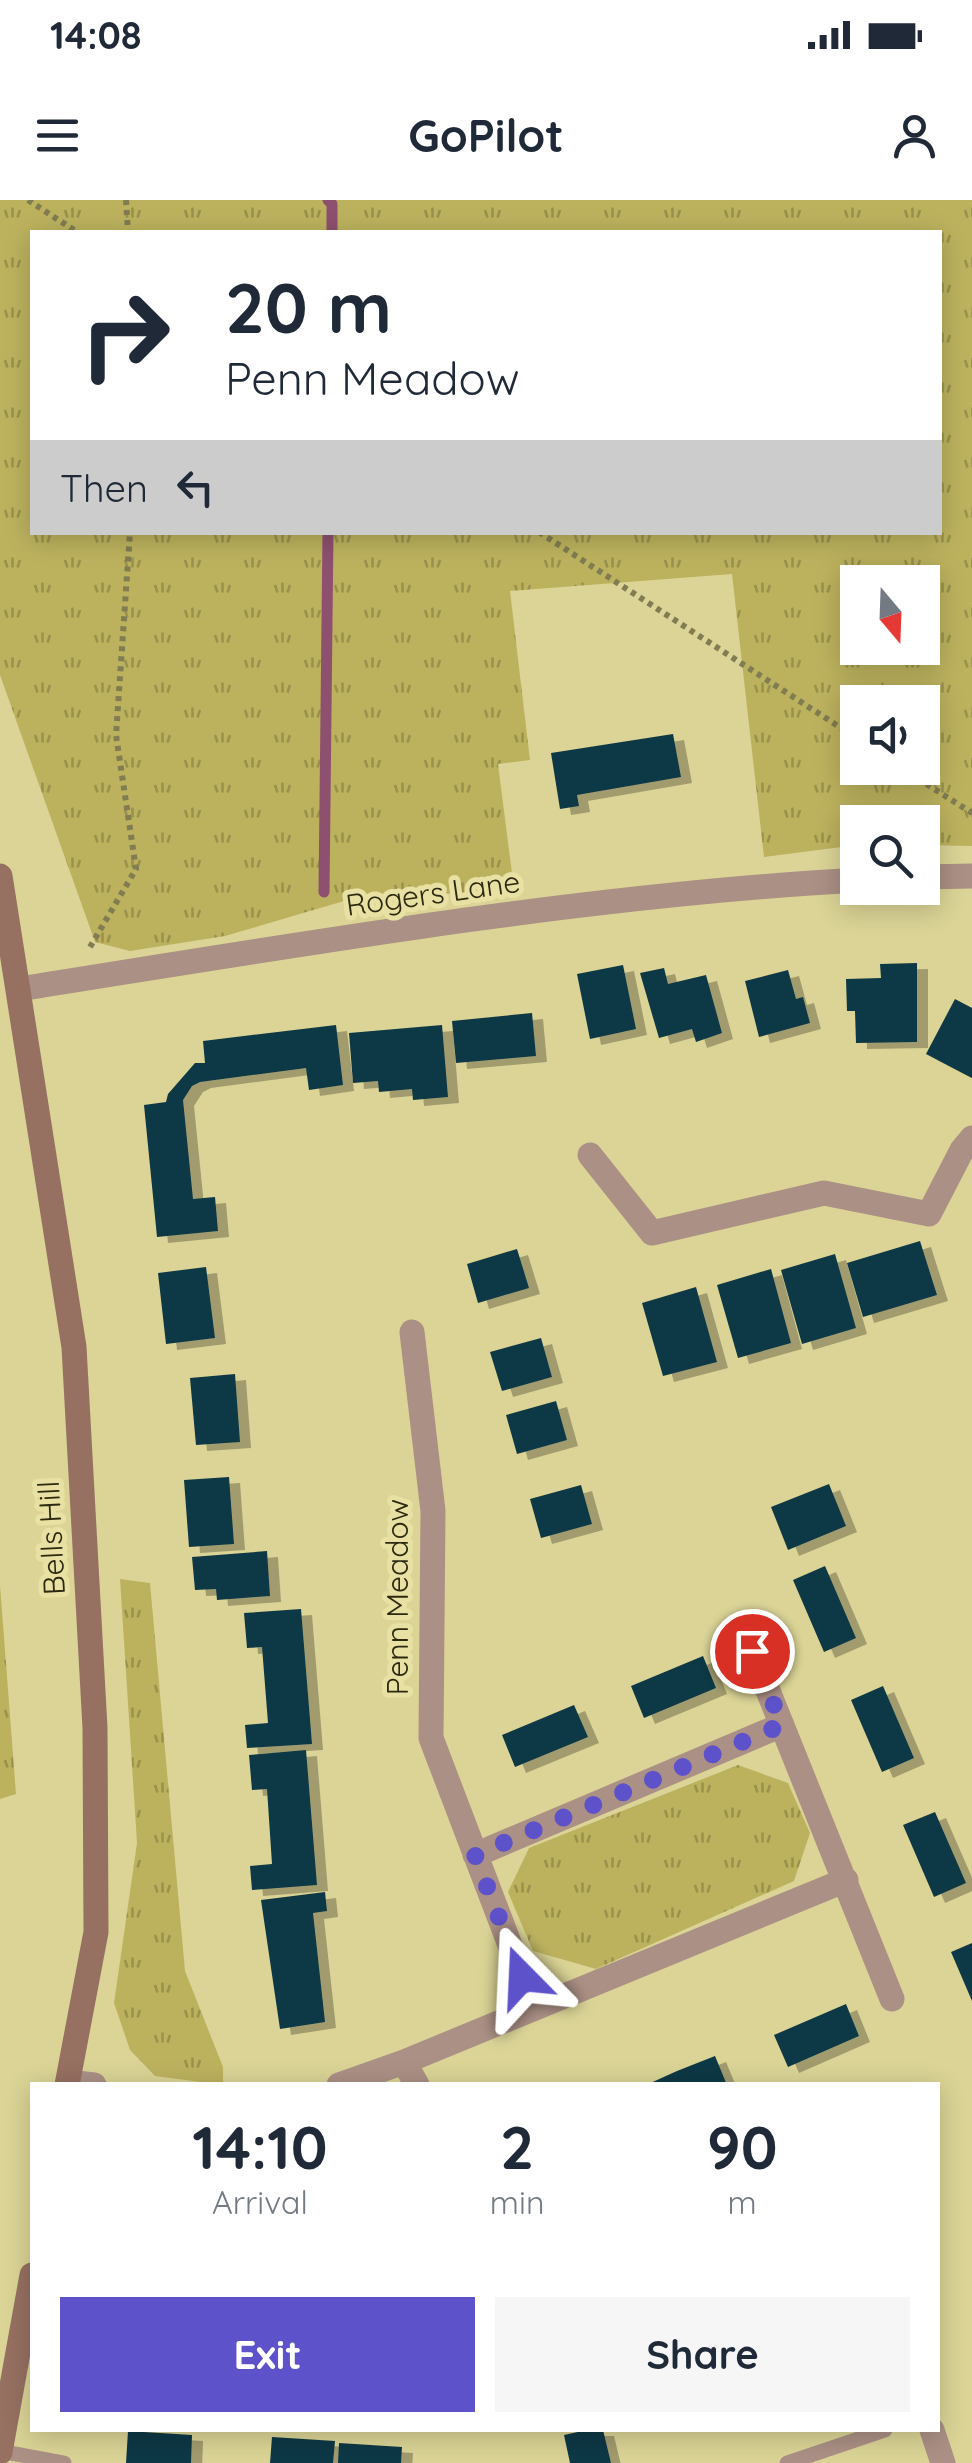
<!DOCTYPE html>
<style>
body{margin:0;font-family:Quicksand,sans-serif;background:#f6f6f7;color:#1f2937;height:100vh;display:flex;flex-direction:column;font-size:38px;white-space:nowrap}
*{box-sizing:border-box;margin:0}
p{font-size:32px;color:#747a83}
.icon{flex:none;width:55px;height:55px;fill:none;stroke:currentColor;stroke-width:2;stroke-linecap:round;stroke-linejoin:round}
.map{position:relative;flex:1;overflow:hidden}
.side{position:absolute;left:30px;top:1882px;width:910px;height:350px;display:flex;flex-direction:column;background:#fff;border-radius:0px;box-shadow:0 5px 25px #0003}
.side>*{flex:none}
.top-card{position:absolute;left:30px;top:30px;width:912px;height:305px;border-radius:0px;box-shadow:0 5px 25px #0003;background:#fff;color:#1f2937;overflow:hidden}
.needle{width:65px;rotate:161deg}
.buttons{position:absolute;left:840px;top:365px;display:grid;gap:20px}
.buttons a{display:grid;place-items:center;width:100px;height:100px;border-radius:0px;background:#fff;box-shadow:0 5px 25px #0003;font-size:50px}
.pin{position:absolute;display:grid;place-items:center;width:85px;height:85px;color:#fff;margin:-42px;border:5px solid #fff;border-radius:50%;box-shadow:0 2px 10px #0007}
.me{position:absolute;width:110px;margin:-55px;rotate:339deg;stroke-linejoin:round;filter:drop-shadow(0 0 8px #0008)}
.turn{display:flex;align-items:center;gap:35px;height:210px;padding:0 30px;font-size:45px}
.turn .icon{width:130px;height:130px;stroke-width:2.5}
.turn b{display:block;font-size:70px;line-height:85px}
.then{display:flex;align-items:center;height:95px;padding:0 30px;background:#0003;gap:20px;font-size:38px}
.eta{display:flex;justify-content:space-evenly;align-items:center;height:170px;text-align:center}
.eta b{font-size:60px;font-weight:800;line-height:70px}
.primary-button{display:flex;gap:20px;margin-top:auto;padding:20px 30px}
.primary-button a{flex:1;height:115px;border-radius:0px;background:#5e52cb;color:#fff;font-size:40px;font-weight:800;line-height:115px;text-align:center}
.primary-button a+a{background:#f6f6f7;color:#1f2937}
.status{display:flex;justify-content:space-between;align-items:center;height:70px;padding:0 50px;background:#fff;direction:ltr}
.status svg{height:28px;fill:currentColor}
header{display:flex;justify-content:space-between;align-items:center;height:130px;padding:0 30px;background:#fff;font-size:45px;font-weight:800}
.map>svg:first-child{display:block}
</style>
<div class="status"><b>14:08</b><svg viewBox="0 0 49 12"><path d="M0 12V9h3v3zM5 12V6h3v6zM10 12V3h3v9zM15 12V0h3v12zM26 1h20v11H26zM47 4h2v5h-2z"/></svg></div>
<header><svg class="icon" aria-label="menu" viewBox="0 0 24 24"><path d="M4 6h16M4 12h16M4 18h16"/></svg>GoPilot<svg class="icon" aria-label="person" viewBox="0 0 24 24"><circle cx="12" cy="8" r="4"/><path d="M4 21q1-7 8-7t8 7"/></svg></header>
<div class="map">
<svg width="972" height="2263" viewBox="0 0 972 2263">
<defs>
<pattern id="grass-tufts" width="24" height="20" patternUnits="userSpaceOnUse" patternTransform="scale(2.5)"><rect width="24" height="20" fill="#bcb25e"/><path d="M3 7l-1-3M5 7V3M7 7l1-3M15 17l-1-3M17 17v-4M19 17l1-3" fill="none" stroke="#99914c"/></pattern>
<filter id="shadow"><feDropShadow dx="11" dy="6" stdDeviation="0" flood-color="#0004"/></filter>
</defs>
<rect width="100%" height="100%" fill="#dbd496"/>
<path fill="url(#grass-tufts)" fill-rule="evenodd" d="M0,0h972v646l-49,-1 -1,-23h-64l-1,23 -93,12 -32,-283 -222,17 20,169 -32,4 16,125 -170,12 -119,35 -95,15 -35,-9 -95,-267zM940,32v300h-908v-300zM922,382v66h-64v-66zM858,502h64v66h-64z
M120,1379l30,4 35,388 38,96v18l-68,-9 -25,-26 -16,-47 23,-160z
M0,1385l16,209 -16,5z
M738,1565l50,18 22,50 -16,48 -198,88 -63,-18 -25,-59 21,-44z"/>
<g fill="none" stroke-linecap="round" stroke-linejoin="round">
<path stroke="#8d506f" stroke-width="11" d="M328,0l4,4v28
M324,692l4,-360"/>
</g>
<path fill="#113844" filter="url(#shadow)" d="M673,534l8,43 -104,18 2,11 -19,3 -9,-56z
M917,763v79l-61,1 -1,-32h-8l-1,-32 35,-1 -1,-14z
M623,765l13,64 -46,10 -13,-65z
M664,768l4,16 38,-9 16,58 -26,9 -4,-13 -33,9 -19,-65z
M788,770l8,29 7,-2 7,26 -51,14 -14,-56z
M955,799l17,9v70l-46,-24z
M532,813l4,43 -80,7 -4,-42z
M336,825l7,60 -34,5 -3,-22 -106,14 -8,4 -9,14 10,99 22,-2 3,34 -61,6 -13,-132 22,-3 2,-8 27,-31h10l-2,-22z
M442,825l6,72 -35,3 -1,-11 -33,3 -1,-11 -25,2 -4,-50z
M920,1041l17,54 -74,22 -16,-54z
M517,1049l12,39 -51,15 -11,-39z
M835,1054l21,74 -54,16 -21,-74z
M206,1067l9,71 -49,6 -8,-71z
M771,1069l20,74 -53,15 -21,-73z
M696,1087l21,75 -54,14 -21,-73z
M541,1138l11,39 -50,14 -12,-39z
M235,1174l5,68 -44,3 -6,-67z
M556,1201l11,39 -50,14 -11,-39z
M229,1277l5,67 -45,3 -5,-67z
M829,1284l17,42 -58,24 -17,-43z
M581,1285l11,39 -51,14 -11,-39z
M267,1351l3,45 -53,4 -1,-11 -21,1 -3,-33z
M825,1366l31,72 -32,14 -31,-72z
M301,1409l11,135 -65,4 -2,-23 23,-2 -6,-76 -15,1 -3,-35z
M703,1456l13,32 -72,30 -13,-32z
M883,1486l31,72 -32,14 -31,-72z
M574,1505l14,32 -73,30 -13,-32z
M306,1550l11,135 -65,5 -2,-24 22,-2 -5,-75 -15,1 -3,-35z
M935,1612l31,71 -32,14 -31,-72z
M325,1692l2,19 -14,2 12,109 -45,7 -19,-129z
M972,1743v58l-21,-49z
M846,1804l13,32 -71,31 -14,-32z
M715,1856l12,29h-81l31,-14z
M587,2230h16l8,33h-41l-6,-28z
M128,2231l64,4 -1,28h-65z
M272,2237l63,4 -2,22h-63z
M339,2243l63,4 -1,16h-63z"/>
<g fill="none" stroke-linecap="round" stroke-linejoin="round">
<path stroke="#817c51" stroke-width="6" stroke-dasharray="5 5" stroke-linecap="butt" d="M28,0l49,32
M126,0l2,32
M539,332l319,207
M901,568l71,45
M90,747l46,-78 -20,-134 14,-203"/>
<path stroke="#ab9085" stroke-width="15" d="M0,2251l64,12
M787,2263l98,-33"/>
<path stroke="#ab9085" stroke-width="25" d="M922,677l50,-1
M19,789c278,-44 558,-93 839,-109
M590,955l62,78 172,-40 105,21 33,-64 10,-12
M412,1132l21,179 -2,227 103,270
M752,1451l140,348
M475,1655l307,-130
M404,1862l13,23
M68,1882l26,3
M339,1885l65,-23 442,-182
M932,2230l11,33"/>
<path stroke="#967061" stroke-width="25" d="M0,676l74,471 21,381 1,204 -29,153
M0,2252l32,-177"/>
</g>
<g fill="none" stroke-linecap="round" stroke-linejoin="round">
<path stroke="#5e52cb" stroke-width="18" stroke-dasharray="0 32.4" d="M522,1777l-47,-122 307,-130 -30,-74"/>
</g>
<g text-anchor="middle" stroke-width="10" stroke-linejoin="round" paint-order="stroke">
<g font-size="30" fill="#2c2910" stroke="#e8e1a3">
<text transform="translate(433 694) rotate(-8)" y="10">Rogers Lane</text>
<text transform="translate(52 1338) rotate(-93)" y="10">Bells Hill</text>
<text transform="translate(398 1397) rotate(-90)" y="10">Penn Meadow</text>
</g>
</g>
</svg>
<div class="buttons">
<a><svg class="needle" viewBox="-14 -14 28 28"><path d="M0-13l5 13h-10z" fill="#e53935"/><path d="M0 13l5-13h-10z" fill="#747a83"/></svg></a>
<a><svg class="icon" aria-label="sound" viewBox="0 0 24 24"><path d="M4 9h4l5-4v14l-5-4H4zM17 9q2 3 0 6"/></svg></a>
<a><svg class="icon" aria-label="search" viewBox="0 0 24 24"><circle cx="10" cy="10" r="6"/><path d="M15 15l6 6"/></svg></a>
</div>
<div class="pin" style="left:752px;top:1451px;background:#d93025"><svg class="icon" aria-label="arrive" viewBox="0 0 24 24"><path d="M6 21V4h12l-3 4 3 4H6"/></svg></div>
<svg class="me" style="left:522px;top:1777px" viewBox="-20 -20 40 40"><path d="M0-17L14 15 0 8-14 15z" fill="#5e52cb" stroke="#fff" stroke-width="4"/></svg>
<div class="top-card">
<div class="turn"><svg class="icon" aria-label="right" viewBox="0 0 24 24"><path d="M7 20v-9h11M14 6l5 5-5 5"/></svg><div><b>20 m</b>Penn Meadow</div></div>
<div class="then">Then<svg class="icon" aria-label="left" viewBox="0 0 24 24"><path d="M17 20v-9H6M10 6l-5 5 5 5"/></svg></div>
</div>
<section class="side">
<div class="eta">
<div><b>14:10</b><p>Arrival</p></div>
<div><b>2</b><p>min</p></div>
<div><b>90</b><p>m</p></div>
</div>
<div class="primary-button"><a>Exit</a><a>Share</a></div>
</section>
</div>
